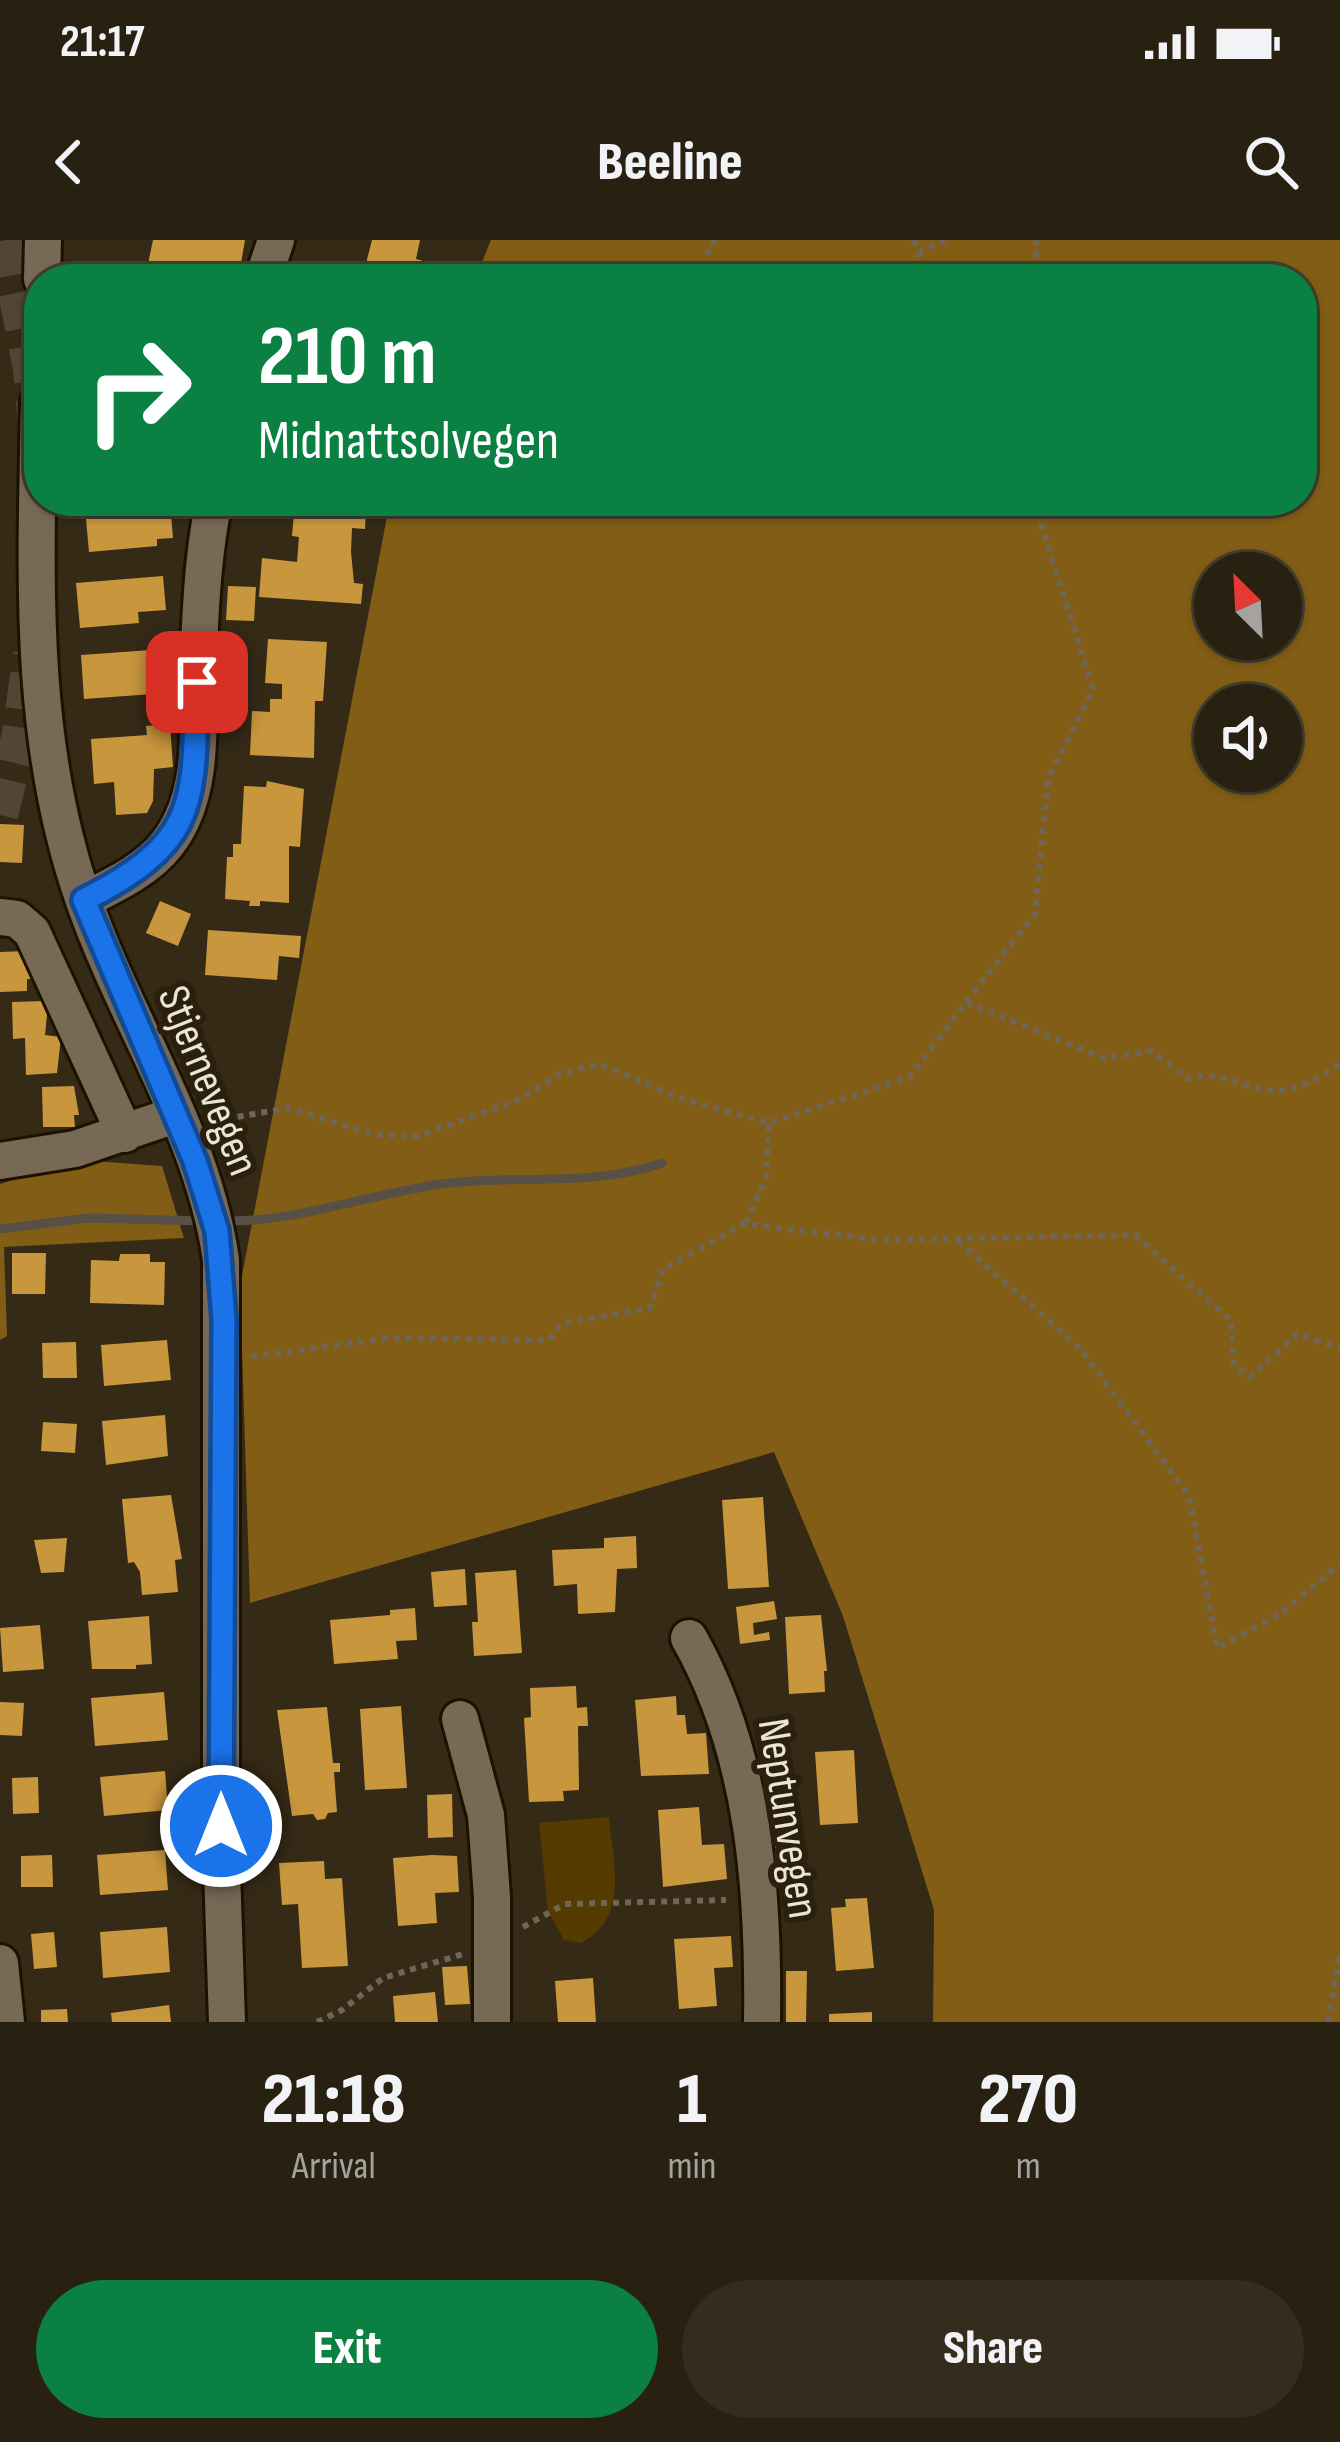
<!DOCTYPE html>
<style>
body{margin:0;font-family:"Sofia Sans Condensed",sans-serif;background:#342d1e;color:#f1f3f6;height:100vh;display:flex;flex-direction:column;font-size:45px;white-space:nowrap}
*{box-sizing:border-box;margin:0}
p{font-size:39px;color:#a5a39f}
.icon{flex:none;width:66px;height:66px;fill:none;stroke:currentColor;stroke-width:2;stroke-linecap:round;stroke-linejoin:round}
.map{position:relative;height:1782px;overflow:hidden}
.side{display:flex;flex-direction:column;background:#282010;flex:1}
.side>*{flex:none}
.banner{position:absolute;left:24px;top:24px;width:1293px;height:252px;border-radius:48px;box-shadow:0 3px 9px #0004,0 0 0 3px #443e30;background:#0b8043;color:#fff;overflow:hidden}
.needle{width:78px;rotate:336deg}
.tools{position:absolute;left:1194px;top:312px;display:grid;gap:24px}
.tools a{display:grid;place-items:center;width:108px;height:108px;border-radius:50%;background:#282010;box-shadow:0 3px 9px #0004,0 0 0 3px #443e30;font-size:60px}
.pin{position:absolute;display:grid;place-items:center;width:102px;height:102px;color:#fff;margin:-51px;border-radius:24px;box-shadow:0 6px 18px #0006}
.me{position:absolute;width:132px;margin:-66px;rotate:0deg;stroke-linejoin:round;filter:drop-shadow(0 0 9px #0008)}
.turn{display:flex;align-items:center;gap:42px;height:252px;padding:0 36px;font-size:54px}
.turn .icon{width:156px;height:156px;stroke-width:2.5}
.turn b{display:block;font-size:84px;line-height:102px}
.eta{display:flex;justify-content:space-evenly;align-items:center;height:204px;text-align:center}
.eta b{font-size:72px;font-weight:800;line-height:84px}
.action{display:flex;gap:24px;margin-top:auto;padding:24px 36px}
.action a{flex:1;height:138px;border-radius:72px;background:#0b8043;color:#fff;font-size:48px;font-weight:800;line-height:138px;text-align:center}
.action a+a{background:#342d1e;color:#f1f3f6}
.status{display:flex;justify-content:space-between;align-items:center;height:84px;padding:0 60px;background:#282010;direction:ltr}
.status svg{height:33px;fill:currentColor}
header{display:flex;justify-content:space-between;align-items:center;height:156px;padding:0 36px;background:#282010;font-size:54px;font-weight:800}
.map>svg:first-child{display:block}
</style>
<div class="status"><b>21:17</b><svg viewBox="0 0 49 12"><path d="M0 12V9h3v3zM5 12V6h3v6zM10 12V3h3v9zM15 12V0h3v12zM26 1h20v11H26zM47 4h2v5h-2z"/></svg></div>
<header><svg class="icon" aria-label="back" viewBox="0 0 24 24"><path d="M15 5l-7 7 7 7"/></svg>Beeline<svg class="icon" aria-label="search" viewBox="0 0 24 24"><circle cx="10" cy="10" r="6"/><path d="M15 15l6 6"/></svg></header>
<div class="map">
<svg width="1340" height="1782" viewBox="0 0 1340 1782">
<rect width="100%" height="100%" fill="#352a16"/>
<path fill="#563b00" d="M609,1577c4,47 21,100 -28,126l-17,-3 -16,-29 -9,-88z"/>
<path fill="#815d15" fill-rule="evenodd" d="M491,0h849v1782h-407l1,-112 -91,-294 -69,-164 -524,151 -10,-317 150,-785h912v-222h-827zM1215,333h66v66h-66zM1215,465h66v66h-66z
M78,920l84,6 22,72 -180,9 3,89 -7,4v-156z"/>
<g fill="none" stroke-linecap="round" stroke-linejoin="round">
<path stroke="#575045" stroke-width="9" d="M224,981c75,1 144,-27 218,-37 73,-10 149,4 220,-21
M0,989l88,-11 119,3"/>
</g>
<path fill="#c8973d" d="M153,0h92l-5,29 -30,-6 -3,13 -59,-12z
M372,0h48l-4,19 11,3 -3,17h-62z
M295,261h60l-1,7 12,1 -1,20 -13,-1 -1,24 3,31 9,1 -2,20 -102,-7 3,-39 35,4 2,-25 -7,-1z
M170,262l3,36 -16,1v7l-68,6 -4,-44z
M163,336l3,34 -28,2 1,11 -59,5 -4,-45z
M228,346l28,1 -2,34 -28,-1z
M268,399l59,3 -4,59h-8l-1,57 -64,-3 2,-44 18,1v-13h12v-15l-17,-1z
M165,409l3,31 -16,1 1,13 -69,5 -3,-44z
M170,484l3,43 -19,2 -1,32 -6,12 -31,2 -2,-33 -20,2 -3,-45 56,-4 -1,-9z
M267,541l37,8 -4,58 -11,-1v57l-29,-2v5h-11l1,-5 -25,-2 2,-42h6v-13h8l3,-58 22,1z
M0,584l24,1 -2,38 -22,-1z
M160,661l31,13 -13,32 -32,-13z
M208,690l93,6 -2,22 -20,-2 -2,24 -72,-5z
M26,711l6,28h-5v12l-27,1v-40z
M44,761l4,3 -3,31 16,2 -4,36 -31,2 -1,-37 -12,1 -1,-37z
M74,846l5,29h-5l1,12h-32l-1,-40z
M12,1013h34l-1,41h-33z
M120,1014h30v8h15l-1,43 -74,-2 1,-43 28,1z
M167,1100l4,40 -67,6 -3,-41z
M76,1102l1,36h-34l-1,-35z
M165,1175l3,41 -62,9 -4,-44z
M43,1182l34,2 -2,29 -34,-2z
M171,1255l11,64 -7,1 3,32 -36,3 -2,-23 -6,-10 -6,1 -6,-64z
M763,1257l6,90 -41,2 -6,-89z
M636,1296l1,32 -20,1 -2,43 -37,2 -1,-30 -23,2 -2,-36 52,-2v-10z
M67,1298l-3,34 -23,1 -7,-33z
M465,1329l2,36 -33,2 -3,-35z
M516,1330l6,83 -48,3 -2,-34h6l-3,-49z
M774,1361l3,18 -24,4 1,12 15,-3 1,8 -30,4 -4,-37z
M415,1368l2,32 -21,1 2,18 -64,5 -4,-44 60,-5v-5z
M821,1375l6,56h-3l1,21 -36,2 -4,-77z
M149,1376l3,48 -16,1v4h-44l-4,-48z
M40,1385l4,44 -41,3 -3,-44z
M576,1446l1,22 10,-1 1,19h-10l1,64 -16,1 1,10 -35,1 -5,-84 7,-1 -1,-29z
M164,1452l4,48 -73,6 -4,-48z
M676,1456l1,19h8l2,19 19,-1 3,41 -68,2 -6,-76z
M0,1462l24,1 -2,33 -22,-1z
M401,1466l6,82 -42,2 -5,-81z
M327,1467l6,56h7v9h-6l3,40 -9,1 -3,6 -8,1 -4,-6 -21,2 -15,-106z
M854,1510l4,73 -38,2 -5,-73z
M165,1531l3,39 -64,6 -4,-39z
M38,1537l1,36 -26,1 -1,-36z
M452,1554l1,43 -25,1 -1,-43z
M699,1567l3,38 22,-1 3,35 -64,8 -5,-77z
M792,1593l6,30 -18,4 -7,-29z
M165,1610l3,40 -68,5 -3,-40z
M52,1615l1,32h-32v-31z
M432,1615l25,1 2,36 -24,1 2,30 -39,3 -5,-68z
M324,1621l1,18 17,-1 6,88 -46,2 -4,-64 -16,1 -3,-42z
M867,1658l7,70 -38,3 -5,-63 15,-1 -1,-8z
M167,1687l3,45 -67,6 -3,-46z
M54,1692l3,35 -23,2 -3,-35z
M731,1696l2,31 -19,1 3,38 -38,3 -5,-70z
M467,1726l3,38 -25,1 -3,-38z
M786,1731h21l-1,51h-20z
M593,1738l3,44h-38l-3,-41z
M435,1752l3,30h-43l-2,-26z
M169,1765l2,17h-59l-1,-9z
M67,1769l1,13h-27v-12z
M872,1772v10h-43v-8z"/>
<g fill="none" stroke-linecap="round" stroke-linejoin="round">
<path stroke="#504633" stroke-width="36" stroke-dasharray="36 18" stroke-linecap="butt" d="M6,0l25,129 6,67
M0,575l20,-81 11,-80"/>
<g stroke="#1d1201" stroke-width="42">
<path id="minor" d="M42,39l1,-39
M263,39l13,-39
M39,162c-3,170 -12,337 45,499 42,121 119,231 137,359v579l6,183
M84,660c28,-14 63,-30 83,-56 42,-53 29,-133 32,-196 2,-50 5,-99 15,-147
M0,677l17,2 15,13 93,202
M0,921l75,-12 100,-34
M689,1398c65,115 75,253 73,384
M460,1479l26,96 6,82v125
M0,1723l6,59"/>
</g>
<path stroke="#706655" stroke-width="6" stroke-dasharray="6 6" stroke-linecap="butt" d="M715,0l-7,10 7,29
M914,0l5,12 27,-12
M912,39l7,-12v-15
M1025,39l11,-21v-18
M966,762l69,-88 13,-135 45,-90 -59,-188
M214,881l74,-13 88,27 42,1 96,-34 46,-28 40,-10 79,34 90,25 141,-46 56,-75 137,56 49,-7 36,28c32,-11 50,8 82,11 26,3 50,-13 70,-26
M746,983l20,-46 3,-54
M958,1001l122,107 109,148 28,152 64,-35 59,-49
M251,1117l138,-19 160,2 13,-17 88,-15 13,-39 83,-46c43,9 84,9 127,17l262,-5 96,86 3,45 16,11 47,-43 43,14
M523,1687l42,-23 161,-4
M317,1782l25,-12 41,-32 80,-24
M1328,1782l12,-69"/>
<use href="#minor" stroke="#776954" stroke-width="36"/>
</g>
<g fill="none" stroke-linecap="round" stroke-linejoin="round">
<g stroke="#114b97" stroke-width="30">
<path id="route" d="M197,442c-4,120 4,159 -113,218l111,261 22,70 7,88 -3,507"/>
</g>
<use href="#route" stroke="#1a73e8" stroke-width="21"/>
</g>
<g text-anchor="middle" stroke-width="12" stroke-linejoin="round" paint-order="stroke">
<g font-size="45" fill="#ebe4d7" stroke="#2b200c">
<text transform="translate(210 840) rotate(68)" y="16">Stjernevegen</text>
<text transform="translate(790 1578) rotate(81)" y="16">Neptunvegen</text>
</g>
</g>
</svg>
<div class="tools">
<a><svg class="needle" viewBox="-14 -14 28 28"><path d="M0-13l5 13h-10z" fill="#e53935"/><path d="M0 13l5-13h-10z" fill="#a5a39f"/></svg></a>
<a><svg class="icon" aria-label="sound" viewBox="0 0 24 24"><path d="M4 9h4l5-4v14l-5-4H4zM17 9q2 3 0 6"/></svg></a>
</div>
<div class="pin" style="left:197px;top:442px;background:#d93025"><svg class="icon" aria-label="arrive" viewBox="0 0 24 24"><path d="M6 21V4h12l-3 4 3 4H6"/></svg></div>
<svg class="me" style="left:221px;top:1586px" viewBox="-20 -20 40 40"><circle r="17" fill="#1a73e8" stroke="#fff" stroke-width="3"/><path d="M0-11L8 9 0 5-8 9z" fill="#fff"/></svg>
<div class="banner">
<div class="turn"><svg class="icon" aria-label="right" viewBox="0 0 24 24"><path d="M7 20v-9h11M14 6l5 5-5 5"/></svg><div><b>210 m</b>Midnattsolvegen</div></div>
</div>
</div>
<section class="side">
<div class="eta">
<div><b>21:18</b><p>Arrival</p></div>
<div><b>1</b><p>min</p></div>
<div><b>270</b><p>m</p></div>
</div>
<div class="action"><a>Exit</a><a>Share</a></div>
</section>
